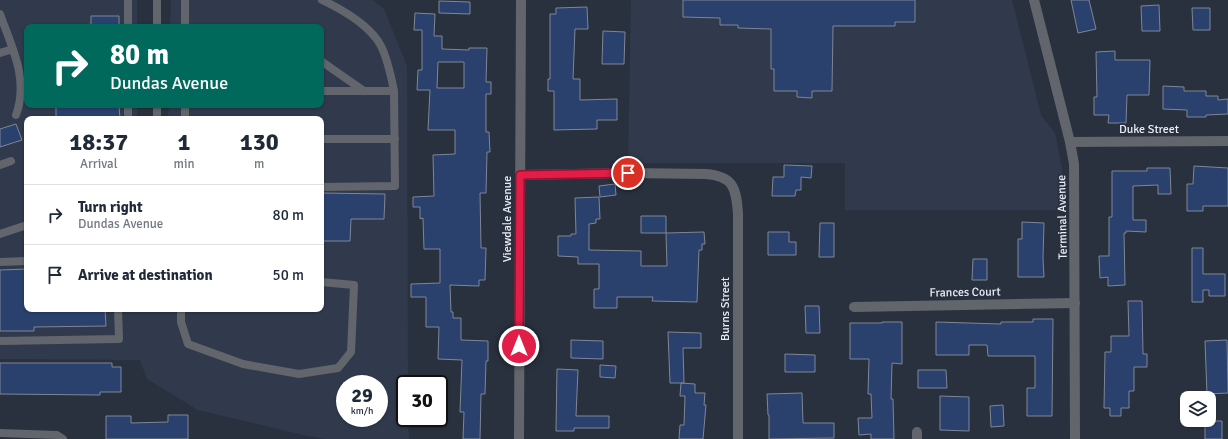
<!DOCTYPE html>
<style>
body{margin:0;font-family:Signika,sans-serif;background:#f2f2f3;color:#1f2937;height:100vh;display:flex;flex-direction:column;font-size:15px;white-space:nowrap}
*{box-sizing:border-box;margin:0}
p{font-size:13px;color:#747a83}
.icon{flex:none;width:22px;height:22px;fill:none;stroke:currentColor;stroke-width:2;stroke-linecap:round;stroke-linejoin:round}
.map{position:relative;flex:1;overflow:hidden}
.details{position:absolute;left:24px;top:116px;width:300px;height:196px;display:flex;flex-direction:column;background:#fff;border-radius:8px;box-shadow:0 1px 3px #0004}
.details>*{flex:none}
.hud{position:absolute;left:24px;top:24px;width:300px;height:84px;border-radius:8px;box-shadow:0 1px 3px #0004;background:#00695c;color:#fff;overflow:hidden}
.tools{position:absolute;left:1180px;top:391px;display:grid;gap:8px}
.tools a{display:grid;place-items:center;width:36px;height:36px;border-radius:8px;background:#fff;box-shadow:0 1px 3px #0004;font-size:20px}
.speed{position:absolute;left:336px;top:375px;display:flex;gap:8px;font-size:20px;font-weight:700;text-align:center}
.speed>*{display:grid;place-content:center;width:52px;height:52px;border-radius:50%;background:#fff;box-shadow:0 1px 3px #0004;line-height:1}
.speed small{font-size:10px;font-weight:400}
.speed .limit{border:2px solid #111;border-radius:6px;background:#fff;color:#111}
.pin{position:absolute;display:grid;place-items:center;width:34px;height:34px;color:#fff;margin:-17px;border:2px solid #fff;border-radius:50%;box-shadow:0 1px 4px #0007}
.me{position:absolute;width:44px;margin:-22px;rotate:0deg;stroke-linejoin:round;filter:drop-shadow(0 0 3px #0008)}
.turn{display:flex;align-items:center;gap:14px;height:84px;padding:0 20px;font-size:18px}
.turn .icon{width:52px;height:52px;stroke-width:2.5}
.turn b{display:block;font-size:28px;line-height:34px}
.eta{display:flex;justify-content:space-evenly;align-items:center;height:68px;text-align:center}
.eta b{font-size:24px;font-weight:800;line-height:28px}
ul{padding:0;list-style:none}
li{display:flex;align-items:center;gap:12px;height:60px;padding:0 20px;border-top:1px solid #e0e1e3}
li div{flex:1}
li b{display:block;font-size:15px}
li em{font-style:normal}
.map>svg:first-child{display:block}
</style>
<div class="map">
<svg width="1228" height="439" viewBox="0 0 1228 439">
<rect width="100%" height="100%" fill="#2a313e"/>
<path fill="#303a4c" fill-rule="evenodd" d="M0,0h137v27h-110v78h110v14h-110v190h294v-190h-152l-1,-2 1,-12h152v-78h-151l1,-27h202l11,9 23,57 1,318h-3v34h3l1,21h-83l-23,-4 -105,-25 -51,-31 -7,-19 -140,-1zM345,384h34v34h-34z
M631,0h381l29,115 14,18 7,35 1,42h-218v-47h-217z"/>
<path fill="#2a406d" stroke="#7e8696" fill-rule="evenodd" d="M683,0h232v22h-20v4h-62l-1,65h-20v7l-15,-1v-6h-23v-22h-3v-40l-33,-1v-3h-18v-7l-37,-1z
M1071,0h18l7,29 -18,4z
M439,1l31,1v12l-31,-1z
M1159,5l1,26h-18l-1,-25z
M587,7l1,22h-13l-2,50h7v21l37,-1v21h-20v9l-43,1v-39h-6v-12h2v-65h6v-6z
M1192,8h18v22h-17z
M415,13l20,1 -1,22h8v13l27,1v-2h18l-1,34h5v12h-5v38h3l1,20h-3l-1,41h-6l1,55h5l-1,32h-6v6l-29,-1 1,27h2v6h8v22l27,1v20h-2l-1,33h-4l-1,45h-17l1,-27h-4l2,-52 -24,-1 1,-32h-13v-30h-15v-13l29,-1v-34h-16l-1,-31 -3,1v-12h-7v-10l21,-1 -1,-41 22,-1v-24h-27l2,-40h-13l1,-20h4v-40h-8zM438,62h26v26h-27z
M91,16h28v11h-28z
M603,31l22,1 -1,32h-22z
M1115,51v9h35l-1,35h-22l-1,28h-18l1,-8h-15v-18h3l-1,-45z
M1163,86l21,1v4h22v5h12v4l10,-1v15l-22,1v2h-19v-7l-24,-1z
M56,105h63l1,14h-64z
M16,124l6,16 -22,7v-18z
M784,165l28,1 -1,12 -10,-1v13h-5l-1,6h-23l1,-19h11z
M1194,166l34,2v38h-25v5h-16v-27h6z
M1147,168h23l1,26h-13v-9l-25,1v34h13v12l-20,-1v2h-2l1,52 -17,1v-9l-8,1 -1,-22h10v-39h3v-46h35z
M615,184l1,11 -16,2 -1,-11z
M322,193l63,1 -1,25h-33l-1,22h-29v-34h1z
M599,197l1,22h-4v4l-7,1v26l52,1v15h26l-1,-33 38,-1 1,12h-3v6h-3l-2,52 -45,-1 1,-4h-36v11h-23v-19h5v-25h-21v-7l-20,-1v-20h13v-2h5l-1,-36z
M641,216h25v17h-25z
M1022,222l22,1 -1,35 1,19h-26v-38h4z
M820,223h14v34h-15z
M768,232h21v10h7v13h-28z
M1192,248h11v26h22v22h-16v-6h-6v12h-11z
M973,259h14v21h-15z
M27,269v40h78l1,17 -72,1v4h-34v-61z
M1128,301h14l1,53h4v13h-13v24h-5v17h-8v8h-11v-8h-6l1,-56h6v-16h18z
M805,306h14l1,27h-14z
M1033,319h20l-1,97h-25v-28h8v-32h-47l-1,-11h-18v10h-33v-33l65,2v-2h32z
M882,322h20v42l-10,-1 -1,36h2l1,40h-23v-5l-12,1 -1,-17h14l-1,-24h-3l1,-35h-19v-36h32z
M668,332l33,1v15h-18l1,35h-14z
M571,340l32,1v18l-32,-1z
M1227,340l1,53 -21,1 -2,-53z
M785,354l30,1v17h-30z
M0,363h112v4h9v25h-21v3l-100,-1z
M600,365l16,1 -1,12 -15,-1z
M557,369l21,1 -2,46h33v12h-35v3h-18z
M918,370h28l1,18h-29z
M681,383l14,1v9h10l-1,12h2l-3,34h-24l1,-14h4l1,-29h-5z
M802,393l1,30h31v15l-65,1v-24h-1l-1,-21z
M940,396l29,1v34l-29,-1z
M1003,405l1,21 -13,1 -1,-21z
M168,415h20v24h-82v-23h25v7l37,-1z
M1205,421h17v18h-17z"/>
<g fill="none" stroke-linecap="round" stroke-linejoin="round">
<path stroke="#62656c" stroke-width="8" d="M128,0v27
M157,0v27
M185,0v27
M322,0c21,10 48,25 59,46 7,14 10,30 13,45
M0,14c12,34 29,65 16,101
M0,53l13,-4
M321,61l43,30
M321,91h73l1,95 -74,1
M128,105v14
M157,105v14
M185,119v-14
M321,139h74
M0,165l11,-4
M0,234l27,-9
M0,262l27,-1
M181,309v13l7,22 55,20 56,10 39,-6 13,-16 3,-67 -33,-3
M0,341l119,-2 -1,-30
M0,433l57,2 6,4"/>
<path stroke="#62656c" stroke-width="10" d="M1070,142l158,-1
M520,175l108,-2 78,1c28,2 30,15 32,39v226
M854,307l221,-4
M917,432v7
M519,439l2,-439"/>
<path stroke="#62656c" stroke-width="10" d="M1034,0l36,142 4,22 1,275"/>
</g>
<g fill="none" stroke-linecap="round" stroke-linejoin="round">
<g stroke="#92132f" stroke-width="10">
<path id="route" d="M519,346l1,-171 108,-2"/>
</g>
<use href="#route" stroke="#e11d48" stroke-width="7"/>
</g>
<g text-anchor="middle" stroke-width="3.5" stroke-linejoin="round" paint-order="stroke">
<g font-size="12" fill="#e9edf6" stroke="#2a313e">
<text x="1149" y="133">Duke Street</text>
<text transform="translate(1062 217) rotate(-91)" y="4">Terminal Avenue</text>
<text transform="translate(507 219) rotate(-90)" y="4">Viewdale Avenue</text>
<text transform="translate(965 292) rotate(-1)" y="4">Frances Court</text>
<text transform="translate(725 309) rotate(-90)" y="4">Burns Street</text>
</g>
</g>
</svg>
<div class="tools">
<a><svg class="icon" aria-label="layers" viewBox="0 0 24 24"><path d="M12 4l9 5-9 5-9-5zM3 14l9 5 9-5"/></svg></a>
</div>
<div class="speed"><div>29<small>km/h</small></div><div class="limit">30</div></div>
<div class="pin" style="left:628px;top:173px;background:#d93025"><svg class="icon" aria-label="arrive" viewBox="0 0 24 24"><path d="M6 21V4h12l-3 4 3 4H6"/></svg></div>
<svg class="me" style="left:519px;top:346px" viewBox="-20 -20 40 40"><circle r="17" fill="#e11d48" stroke="#fff" stroke-width="3"/><path d="M0-11L8 9 0 5-8 9z" fill="#fff"/></svg>
<div class="hud">
<div class="turn"><svg class="icon" aria-label="right" viewBox="0 0 24 24"><path d="M7 20v-9h11M14 6l5 5-5 5"/></svg><div><b>80 m</b>Dundas Avenue</div></div>
</div>
<section class="details">
<div class="eta">
<div><b>18:37</b><p>Arrival</p></div>
<div><b>1</b><p>min</p></div>
<div><b>130</b><p>m</p></div>
</div>
<ul>
<li><svg class="icon" aria-label="right" viewBox="0 0 24 24"><path d="M7 20v-9h11M14 6l5 5-5 5"/></svg><div><b>Turn right</b><p>Dundas Avenue</p></div><em>80 m</em></li>
<li><svg class="icon" aria-label="arrive" viewBox="0 0 24 24"><path d="M6 21V4h12l-3 4 3 4H6"/></svg><div><b>Arrive at destination</b></div><em>50 m</em></li>
</ul>
</section>
</div>
